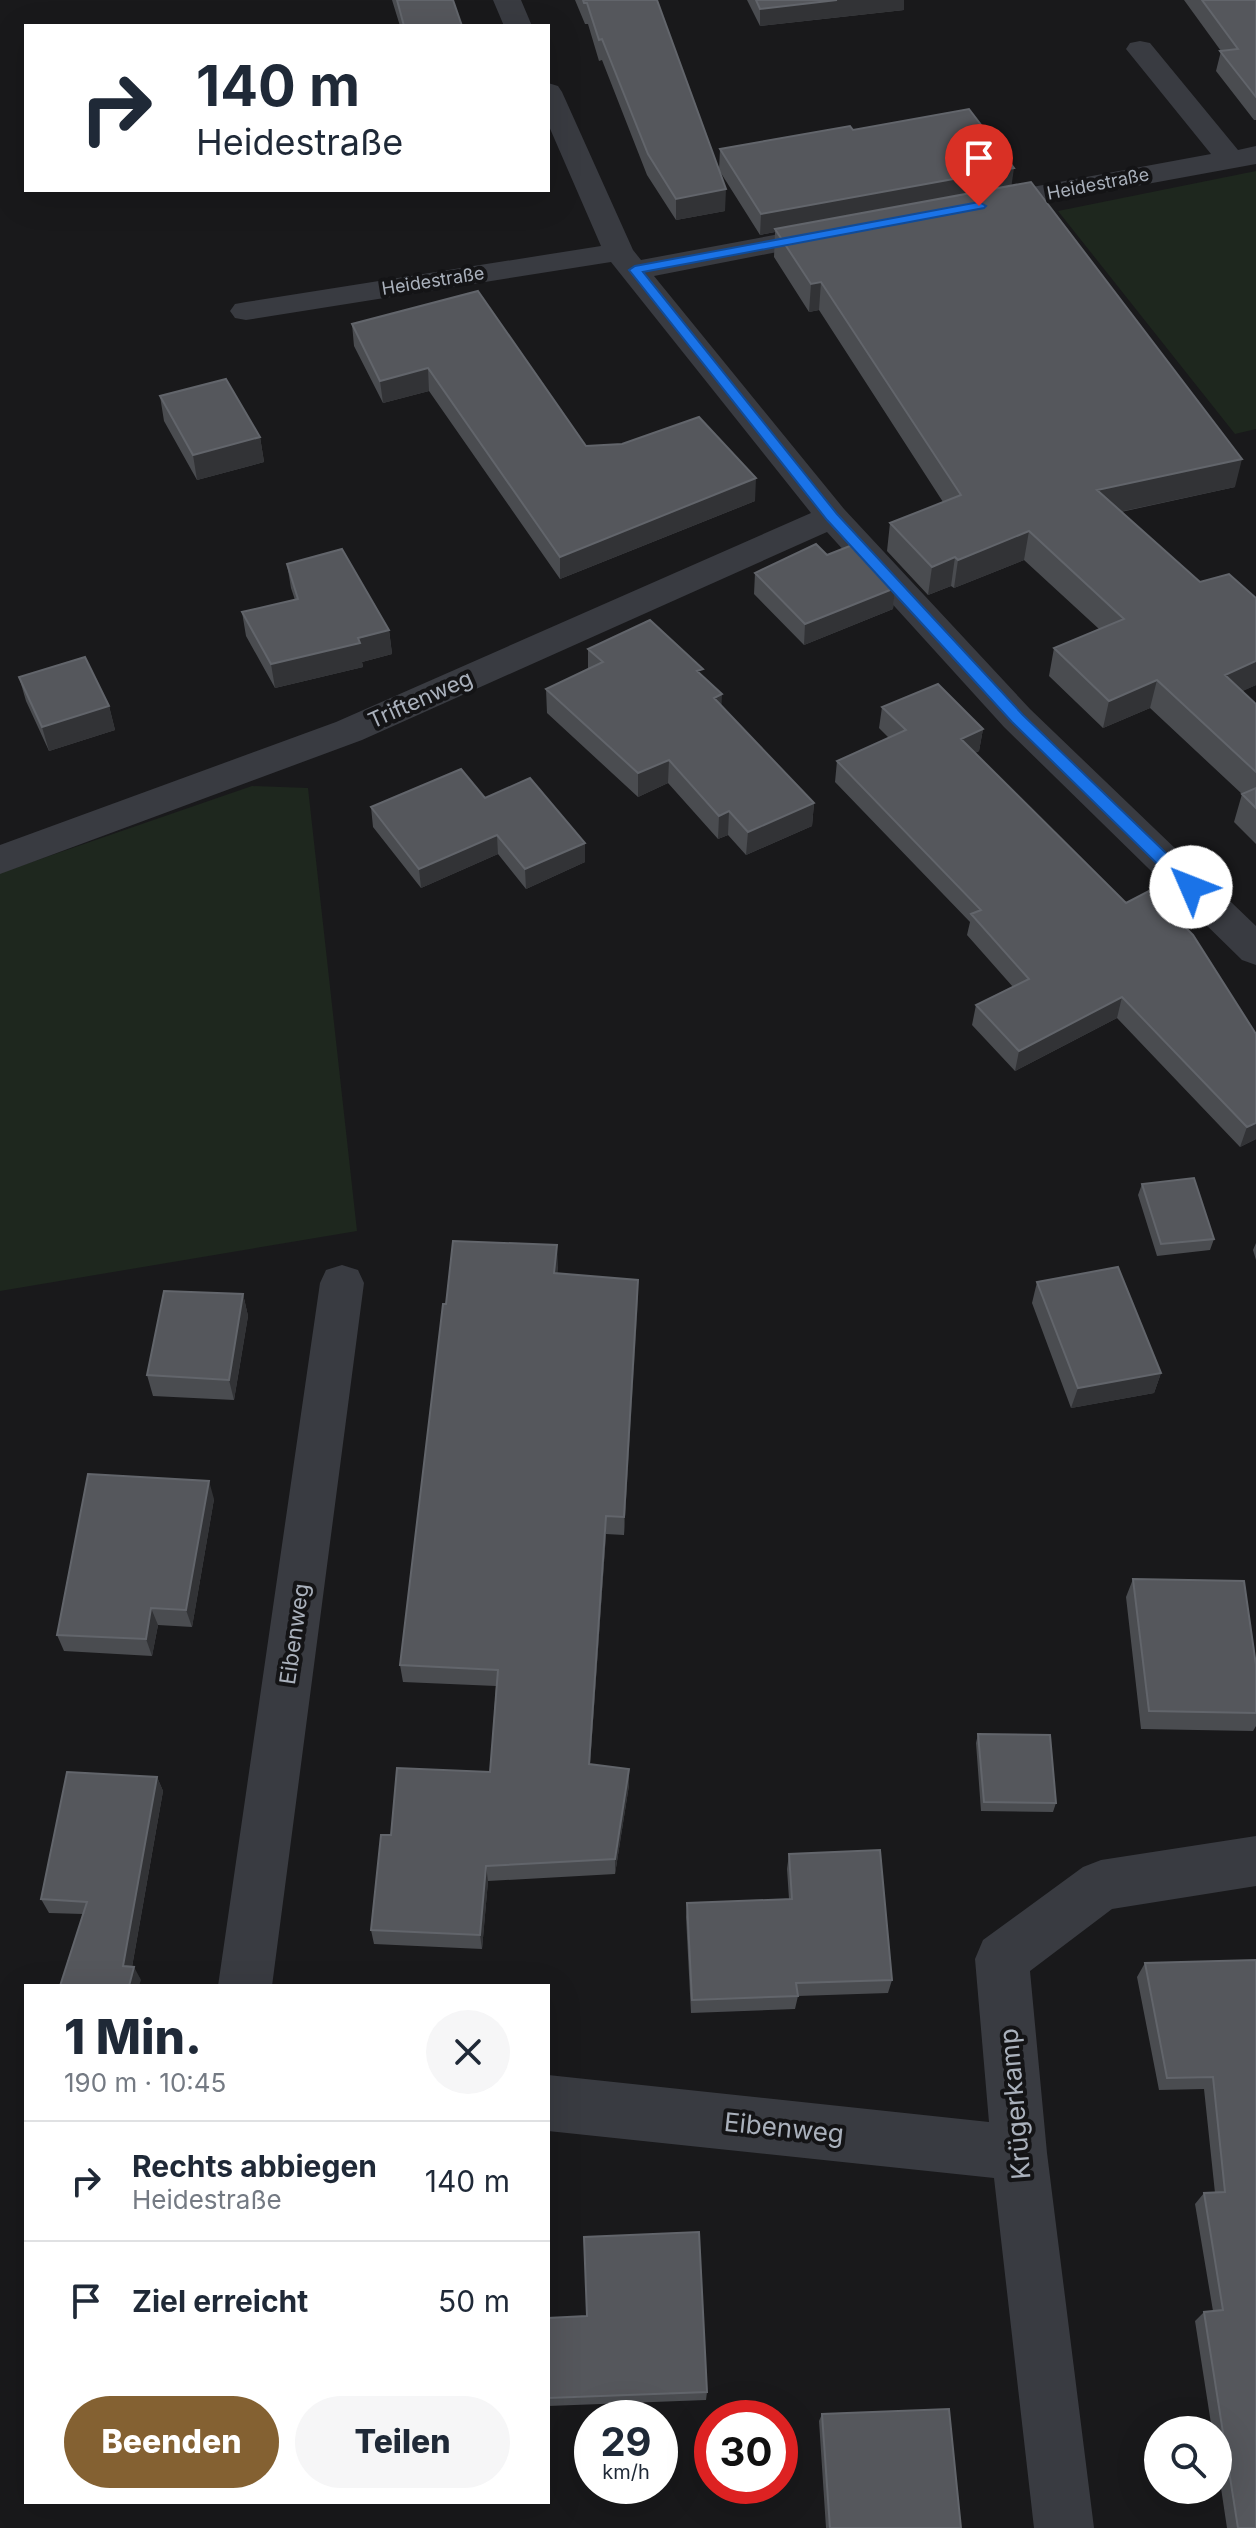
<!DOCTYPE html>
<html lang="de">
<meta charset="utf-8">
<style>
body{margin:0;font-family:Inter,sans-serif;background:#f6f6f7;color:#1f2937;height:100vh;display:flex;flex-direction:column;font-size:30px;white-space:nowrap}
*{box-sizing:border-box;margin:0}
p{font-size:26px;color:#747a83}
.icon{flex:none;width:44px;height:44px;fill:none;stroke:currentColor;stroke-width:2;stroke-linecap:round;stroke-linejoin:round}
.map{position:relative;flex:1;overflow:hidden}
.drawer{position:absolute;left:24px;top:1984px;width:526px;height:520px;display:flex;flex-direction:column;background:#fff;border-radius:0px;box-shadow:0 8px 32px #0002}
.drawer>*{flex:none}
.guide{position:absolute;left:24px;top:24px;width:526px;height:168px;border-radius:0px;box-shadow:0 8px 32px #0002;background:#fff;color:#1f2937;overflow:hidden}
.tools{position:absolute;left:1144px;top:2416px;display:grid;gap:16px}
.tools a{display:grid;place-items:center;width:88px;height:88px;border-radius:50%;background:#fff;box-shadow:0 8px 32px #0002;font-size:40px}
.speed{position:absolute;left:574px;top:2400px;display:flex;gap:16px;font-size:40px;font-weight:700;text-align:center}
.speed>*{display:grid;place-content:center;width:104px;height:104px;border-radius:50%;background:#fff;box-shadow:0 8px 32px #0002;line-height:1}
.speed small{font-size:20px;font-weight:400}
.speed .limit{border:12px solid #d22;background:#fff;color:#111}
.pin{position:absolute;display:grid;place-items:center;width:68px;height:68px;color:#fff;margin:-82px -34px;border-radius:50% 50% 50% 0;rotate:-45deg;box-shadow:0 0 8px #0007}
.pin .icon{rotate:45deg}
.me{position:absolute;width:88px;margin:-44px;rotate:314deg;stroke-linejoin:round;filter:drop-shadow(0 0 6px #0008)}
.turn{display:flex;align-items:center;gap:28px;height:168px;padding:0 40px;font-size:36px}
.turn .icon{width:104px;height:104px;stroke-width:2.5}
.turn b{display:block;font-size:56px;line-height:68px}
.round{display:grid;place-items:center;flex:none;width:84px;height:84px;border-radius:42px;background:#f6f6f7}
.head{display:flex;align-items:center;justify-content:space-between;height:136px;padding:0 40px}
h1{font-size:48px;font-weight:800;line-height:60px}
.cta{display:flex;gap:16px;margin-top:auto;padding:16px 40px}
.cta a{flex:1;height:92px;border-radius:48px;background:#846132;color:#fff;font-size:32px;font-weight:800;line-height:92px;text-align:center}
.cta a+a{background:#f6f6f7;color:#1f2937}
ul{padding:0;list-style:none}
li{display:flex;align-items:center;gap:24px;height:120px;padding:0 40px;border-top:2px solid #e0e1e3}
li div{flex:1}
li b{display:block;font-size:30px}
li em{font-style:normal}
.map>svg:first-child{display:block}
</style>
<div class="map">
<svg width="1256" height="2528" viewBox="0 0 1256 2528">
<rect width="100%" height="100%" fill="#19191b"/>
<path fill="#1e271e" d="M1256,171v258l-21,5 -177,-223z
M252,786l56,2 49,443 -357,60v-418z"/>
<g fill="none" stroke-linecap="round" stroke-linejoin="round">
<path fill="#393b41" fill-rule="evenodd" d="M493,0h28l11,26h-28z
M1140,41l10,2 88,107 18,-4v18l-273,50 -11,-3 -4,-6 4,-6 11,-3 228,-42 -85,-105 4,-6z
M548,83l10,3 4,6 71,158 8,10 192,-36 11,3 4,6 -4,6 -190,37 190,233 186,200 226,217v39l-14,-5 -238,-233 -177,-195 -465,208 -362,134v-29l336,-123 475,-209 -200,-251 -365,58 -11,-2 -5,-7 5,-7 11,-2 355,-56 -53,-122z
M342,1265l16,5 6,13 -92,703h-54l102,-703 6,-13z
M1256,1836v50l-144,23 -82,62 17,182 47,375h-60l-40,-350 -446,-47v-56l441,47 -14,-163 8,-19 100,-73 18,-7z"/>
</g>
<path fill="#4a4c50" d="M392,0h61l9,26h-62z
M575,0h82l68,211 -49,9 -29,-45 -45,-115 -3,1 -11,-37h-3z
M747,0h157v10l-144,16z
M1184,0h72v120h-2l-38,-49 5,-20z
M853,130l158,55 224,302 -114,25 135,173 -14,6 14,13v140l-22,-22 8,-28 -92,-86 -47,20 -54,-52 5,-28 45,-19 -75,-69 -70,28 -3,-2 -23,9 -41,-44 3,-28 53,-21 -124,-192 -10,2 -35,-55 1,-25 -15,3 -41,-65 1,-21z
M352,324l234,122 169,55 -195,78 -131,-188 -46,12 -29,-57z
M160,396l100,41 4,25 -67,18 -33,-59z
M827,555l68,33 -2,21 -89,36 -50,-51 1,-21z
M287,564l102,66 3,24 -30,8 1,5 -88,21 -29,-52 -4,-24 53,-12 -4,-12z
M588,649l114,27 19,29 93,98 -2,23 -66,29 -18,-20 -10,4 -50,-56 -30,14 -91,-84 -1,-24 42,-20z
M19,677l90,29 6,24 -66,21 -23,-50z
M882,707l101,22 -4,22 -4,2 281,386 -16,8 -123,-129 -102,53 -43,-46 4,-20 37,-18 -46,-52 3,-13 -135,-140 2,-21 52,-23 -10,-10z
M485,798l100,64 -59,27 -28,-35 -77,34 -48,-61 -2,-20z
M1142,1184l72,55 -4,11 -53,6 -19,-61z
M1256,1243v17l-3,-10z
M558,1266l-1,8 81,6 -14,255 -18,-1 -16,230 39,5v16l-14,89 -127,7 -6,68 -108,-5 -3,-14 20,-95 99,-63 6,-86 -93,-4 -3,-17 46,-361z
M1037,1282l124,91 -7,20 -83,15 -39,-105z
M243,1294l5,22 -14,84 -81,-4 -6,-21z
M214,1499l-22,128 -34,-2 -6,31 -88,-5 -7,-16z
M1133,1579l123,86v61l-3,5 -112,-2 -15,-132z
M978,1734l78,69 -3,9 -72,-1 -5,-68z
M157,1777l6,14 -31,176 9,13 -58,-66 -34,-1 -8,-14z
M789,1854l103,126 -4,13 -90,3 -3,13 -104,4 -5,-96 1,-14 102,-4 -2,-30z
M1256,1960v568h-29l-9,-60v-38h-6l-17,-109 9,-9 9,-1 -18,-107 9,-11h11l-11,-104 -45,1 -22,-113 8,-14z
M548,2318l159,74 -1,8 -158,6z
M822,2414l139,114h-135l-7,-107z"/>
<path fill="#323336" d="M837,0h67v10l-144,16v-17z
M1014,168l-3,21 -236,40v3l-15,3 1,-21z
M726,189l-1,22 -49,9v-21z
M821,282l-2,28 -10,2 2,-28z
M428,368l1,23 -46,12 -3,-22z
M260,437l4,25 -67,18 -4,-25z
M1242,459l-7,28 -144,31 6,-28z
M756,478l-1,23 -195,78v-22z
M1029,531l-5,29 -70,28 4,-28z
M955,557l-4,29 -23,9 4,-28z
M895,588l-2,21 -89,36 1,-21z
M389,630l3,24 -30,8 1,5 -88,21 -4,-24z
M1256,661v24l-39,18 8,-28z
M1157,680l-7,28 -47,20 6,-27z
M722,694l-1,23 -7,-19z
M109,706l6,24 -66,21 -7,-24z
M983,729l-4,22 -22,9 4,-21z
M669,760l-1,23 -30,14v-24z
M814,803l-2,23 -66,29 2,-23z
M729,811l-1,24 -10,4 1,-23z
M497,835l1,19 -77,34 -2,-19z
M585,843v19l-59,27 -1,-20z
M1122,997l-5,21 -102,53 4,-20z
M1256,1123v16l-16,8 7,-20z
M557,1245l1,21 -3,27 -1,-20z
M638,1280v20l-14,235v-18z
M243,1294l5,22 -14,84 -5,-20z
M1161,1373l-7,20 -83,15 7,-20z
M209,1481l5,18 -22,128 -6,-17z
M606,1516v18l-17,246v-16z
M151,1608l7,17 -6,31 -6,-17z
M629,1769v16l-14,89v-15z
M157,1777l6,14 -33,187 -7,-12z
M486,1866l2,15 -6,68 -2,-14z
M134,1967l7,13 -2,6h-10z"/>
<path fill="#55575c" stroke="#62656b" stroke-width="2" d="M397,0h56l9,26h-58z
M583,0h74l69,189 -50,10 -28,-45 -46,-115 -3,1 -12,-37h-3z
M756,0h81l-77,9z
M1202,0h54v97l-36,-46 18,-2z
M969,109l45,59 -253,46 -41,-65 130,-23 3,4z
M1031,182l211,277 -145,31 103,92 29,-8 27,24v63l-31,14 31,29v68l-99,-92 -48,21 -55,-53 70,-29 -95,-88 -71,29 -3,-3 -23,10 -42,-44 71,-28 -140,-213 -10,2 -36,-55z
M478,291l108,155 36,-2 77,-27 57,61 -196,79 -132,-189 -48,13 -28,-57z
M226,379l34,58 -67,18 -33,-59z
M816,544l11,11 28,-11 40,44 -90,36 -50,-51z
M342,549l47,81 -31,8 2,5 -89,21 -29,-52 56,-13 -11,-35z
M650,620l53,49 -6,2 25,23 -8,4 100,105 -66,29 -19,-21 -10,5 -50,-56 -31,13 -92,-84 57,-27 -15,-13z
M85,657l24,49 -67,21 -23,-50z
M938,684l45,45 -22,10 165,164 23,-12 44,44 63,99v89l-9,4 -125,-130 -103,54 -43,-46 53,-26 -58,-65 10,-4 -144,-149 69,-31 -24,-23z
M461,769l24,29 45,-20 55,65 -60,26 -28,-34 -78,34 -48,-62z
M1256,788v20l-14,-14z
M1194,1178l20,61 -53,5 -19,-60z
M453,1241l104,4 -3,28 84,7 -14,237 -18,-1 -17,248 40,5 -14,90 -129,7 -6,69 -109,-5 10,-95h10l6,-67 93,4 8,-102 -98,-5 43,-361h3z
M1118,1267l43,106 -83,15 -41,-106z
M164,1291l79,3 -14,86 -82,-5z
M88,1474l121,7 -23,129 -35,-2 -5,31 -89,-4z
M1133,1579l111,2 12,84v48l-107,-2z
M978,1734l72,1 6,68 -72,-1z
M67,1772l90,5 -34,189 11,1 -5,19h-69l27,-84 -46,-3z
M880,1850l12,130 -96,3 2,13 -106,4 -5,-97 105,-4 -3,-45z
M1256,1960v568h-18l-34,-216 19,-2 -19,-117 21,-1 -12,-115 -46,1 -22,-115z
M699,2232l8,160 -159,6v-80l39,-2 -3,-79z
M949,2409l12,119h-131l-8,-114z"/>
<path fill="#1a73e8" stroke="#114b97" stroke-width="2" d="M979,202l7,4 -2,2 -341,64 194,242 186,201 173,167v9h-11l-173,-169 -185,-202 -198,-250 6,-4z"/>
<g text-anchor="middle" stroke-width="8" stroke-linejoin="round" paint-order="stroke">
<g font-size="18" fill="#aab1bc" stroke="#141416">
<text transform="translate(1098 184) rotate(-11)" y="6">Heidestraße</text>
<text transform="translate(433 281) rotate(-9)" y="6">Heidestraße</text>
</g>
<g font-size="22" fill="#aab1bc" stroke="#141416">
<text transform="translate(420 699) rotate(-24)" y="8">Triftenweg</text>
<text transform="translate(294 1634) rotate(-82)" y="8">Eibenweg</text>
</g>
<g font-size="26" fill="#aab1bc" stroke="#141416">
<text transform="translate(1015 2104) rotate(-95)" y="9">Krügerkamp</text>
<text transform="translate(784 2128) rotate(6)" y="9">Eibenweg</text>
</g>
</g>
</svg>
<div class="tools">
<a><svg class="icon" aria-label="search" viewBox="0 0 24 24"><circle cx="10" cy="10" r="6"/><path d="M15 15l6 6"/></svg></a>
</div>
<div class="speed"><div>29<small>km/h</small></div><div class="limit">30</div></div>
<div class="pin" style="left:979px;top:206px;background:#d93025"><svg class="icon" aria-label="arrive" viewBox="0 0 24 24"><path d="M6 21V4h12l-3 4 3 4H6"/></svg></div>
<svg class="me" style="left:1191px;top:887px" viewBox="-20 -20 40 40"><circle r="19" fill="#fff"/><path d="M0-13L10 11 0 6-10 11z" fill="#1a73e8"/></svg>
<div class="guide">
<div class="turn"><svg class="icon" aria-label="right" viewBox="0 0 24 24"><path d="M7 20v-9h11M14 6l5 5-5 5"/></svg><div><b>140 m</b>Heidestraße</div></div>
</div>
<section class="drawer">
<div class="head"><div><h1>1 Min.</h1><p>190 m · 10:45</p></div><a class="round"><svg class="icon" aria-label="close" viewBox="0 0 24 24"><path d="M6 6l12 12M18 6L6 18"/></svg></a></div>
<ul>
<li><svg class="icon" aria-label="right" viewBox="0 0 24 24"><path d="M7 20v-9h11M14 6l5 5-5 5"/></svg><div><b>Rechts abbiegen</b><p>Heidestraße</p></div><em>140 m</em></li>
<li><svg class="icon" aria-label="arrive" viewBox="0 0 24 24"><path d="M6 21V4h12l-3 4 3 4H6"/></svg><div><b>Ziel erreicht</b></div><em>50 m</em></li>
</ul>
<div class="cta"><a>Beenden</a><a>Teilen</a></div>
</section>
</div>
